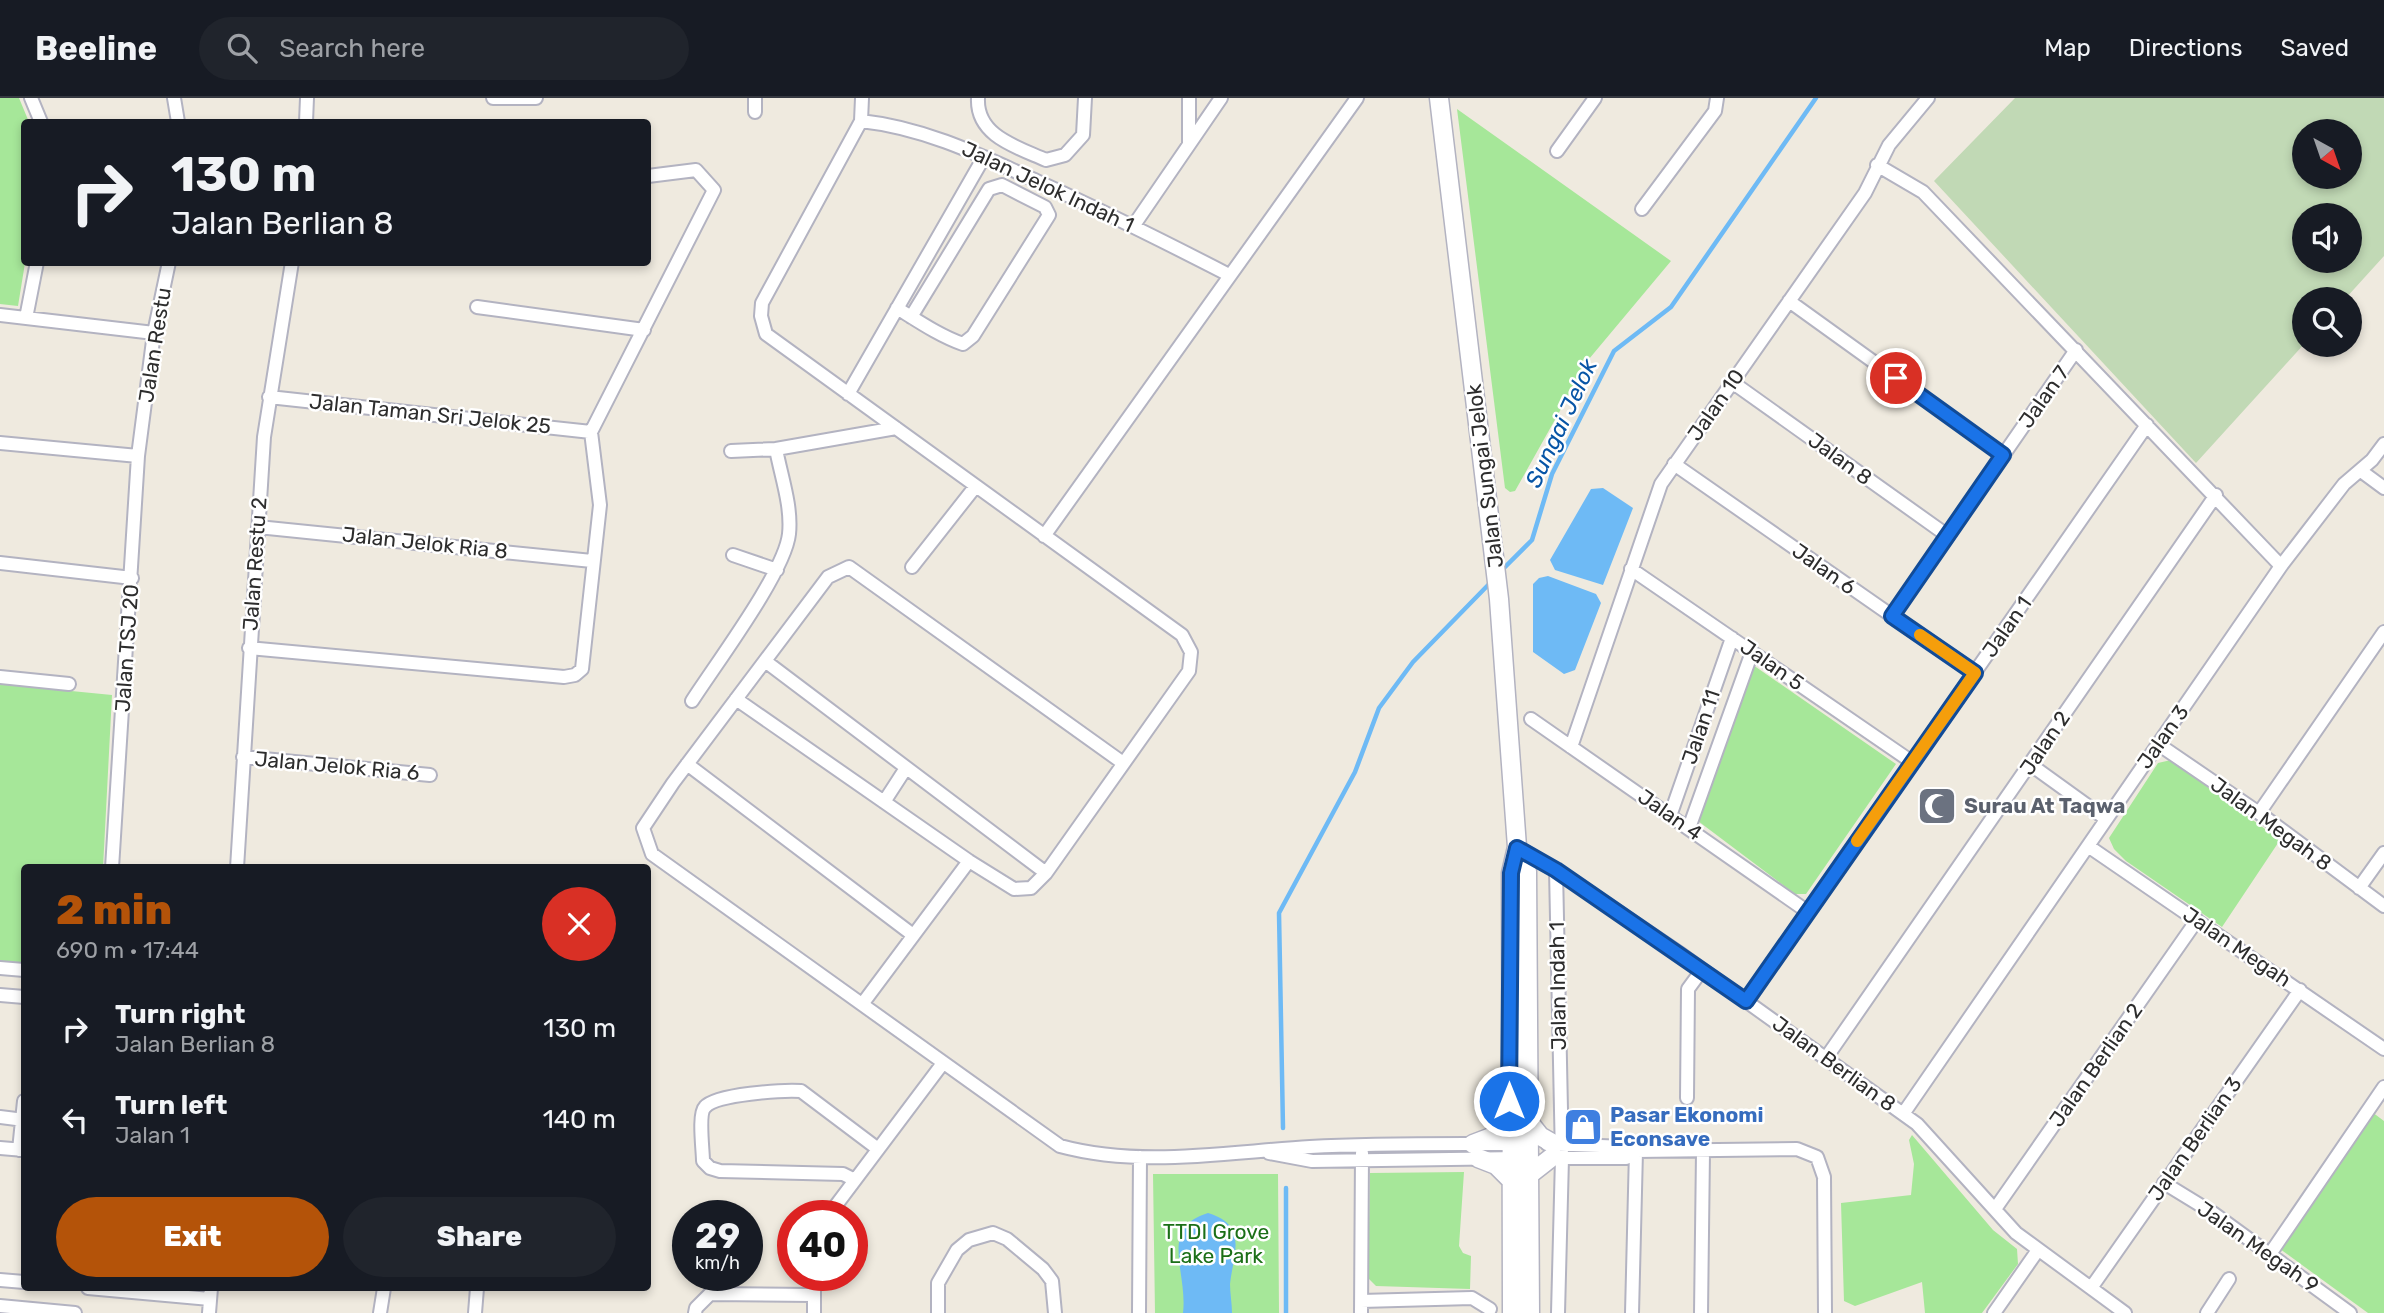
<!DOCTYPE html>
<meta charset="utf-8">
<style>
body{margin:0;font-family:Rubik,sans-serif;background:#20242c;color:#f1f3f6;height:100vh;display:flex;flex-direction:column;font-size:26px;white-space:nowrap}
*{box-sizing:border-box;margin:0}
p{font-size:23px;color:#9ea1a6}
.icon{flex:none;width:38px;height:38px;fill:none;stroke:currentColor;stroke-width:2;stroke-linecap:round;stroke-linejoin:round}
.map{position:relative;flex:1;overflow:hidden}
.side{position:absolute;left:21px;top:766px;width:630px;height:427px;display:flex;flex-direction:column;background:#171b24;border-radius:7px;box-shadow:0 4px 10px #0003}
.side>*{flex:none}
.hud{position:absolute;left:21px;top:21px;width:630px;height:147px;border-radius:7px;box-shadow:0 4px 10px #0003;background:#171b24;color:#f1f3f6;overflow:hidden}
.needle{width:46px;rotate:140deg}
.tools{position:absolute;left:2292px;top:21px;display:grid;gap:14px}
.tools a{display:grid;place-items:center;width:70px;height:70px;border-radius:50%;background:#171b24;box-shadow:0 4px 10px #0003;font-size:35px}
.speed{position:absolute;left:672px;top:1102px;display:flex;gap:14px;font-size:35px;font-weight:700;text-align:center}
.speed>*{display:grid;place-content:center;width:91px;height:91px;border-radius:50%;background:#171b24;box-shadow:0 4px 10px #0003;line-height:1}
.speed small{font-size:18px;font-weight:400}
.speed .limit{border:10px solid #d22;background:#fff;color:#111}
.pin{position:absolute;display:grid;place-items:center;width:60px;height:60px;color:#fff;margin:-30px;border:4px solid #fff;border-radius:50%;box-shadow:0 2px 7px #0007}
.me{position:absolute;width:77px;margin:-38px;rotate:0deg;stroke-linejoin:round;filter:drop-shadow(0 0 5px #0008)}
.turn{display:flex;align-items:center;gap:24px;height:147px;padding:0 35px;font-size:32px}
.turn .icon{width:91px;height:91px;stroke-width:2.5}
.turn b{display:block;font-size:49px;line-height:60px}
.round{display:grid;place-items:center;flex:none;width:74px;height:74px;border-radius:37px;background:#20242c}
.head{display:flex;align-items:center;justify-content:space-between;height:119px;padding:0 35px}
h1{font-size:42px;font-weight:800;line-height:52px;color:#b45309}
.primary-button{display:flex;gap:14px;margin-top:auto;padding:14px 35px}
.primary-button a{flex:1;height:80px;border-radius:42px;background:#b45309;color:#fff;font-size:28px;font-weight:800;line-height:80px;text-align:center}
.primary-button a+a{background:#20242c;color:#f1f3f6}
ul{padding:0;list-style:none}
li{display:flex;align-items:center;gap:21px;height:91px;padding:0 35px}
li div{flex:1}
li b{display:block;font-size:26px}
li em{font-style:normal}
header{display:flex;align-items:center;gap:42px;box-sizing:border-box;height:98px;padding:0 35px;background:#171b24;border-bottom:2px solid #363941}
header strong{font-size:33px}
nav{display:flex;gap:38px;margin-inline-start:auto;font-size:24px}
.search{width:490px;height:63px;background:#20242c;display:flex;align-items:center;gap:18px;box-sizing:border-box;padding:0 24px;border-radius:38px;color:#9ea1a6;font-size:26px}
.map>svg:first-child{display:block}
</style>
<header>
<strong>Beeline</strong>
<div class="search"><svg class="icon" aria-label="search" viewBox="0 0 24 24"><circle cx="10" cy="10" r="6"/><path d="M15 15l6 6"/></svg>Search here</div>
<nav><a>Map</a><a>Directions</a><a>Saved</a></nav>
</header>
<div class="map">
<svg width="2384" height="1215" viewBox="0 0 2384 1215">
<rect width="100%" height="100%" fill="#efeadf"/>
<path fill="#a6e799" d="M0,0h19l10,24h-5l1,141 -7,43 -18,-2z
M1457,11l214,152 -82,98 -74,132 -5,1 -5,-4z
M1753,567l143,99 -90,130h-11l-97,-73z
M0,586l112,11 -9,173h-79v96l-24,-2z
M2171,662l109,80 -58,87 -96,-66 -12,-12 -5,-11 49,-75z
M2372,1014l12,9v192h-16l-88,-64z
M1912,1037l81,95 24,19 1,15 -36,49h-57l-3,-31 -67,24 -11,-5 -3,-98 70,-8 3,-31 -5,-24z
M1464,1074l-5,74 4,7 8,3 -1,33 -94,-3 -8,-8 2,-105z
M1153,1076h125l1,139h-124z"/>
<path fill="#c1d9b5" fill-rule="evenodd" d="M2015,0h369v158l-39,43h-40v44l-109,120 -262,-282zM2305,33h45v46h-45zM2305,117h45v46h-45z"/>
<path fill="#6ebaf5" d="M1603,390l30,20 -30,77 -48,-15 -5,-10 41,-71z
M1548,478l48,18 5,9 -26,67 -11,4 -31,-22v-68l6,-6z
M1208,1115c41,12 25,42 22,71 0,9 2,20 2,29h-49c5,-41 -25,-85 25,-100z"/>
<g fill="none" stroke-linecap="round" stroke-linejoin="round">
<path stroke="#6ebaf5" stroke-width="4.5" d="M1501,473l31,-31 20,-66 62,-123 57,-44 145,-209
M1283,1030l-4,-215 76,-141 24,-64 34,-46 80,-82
M1286,1090v125"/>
<g stroke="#b3b3c1" stroke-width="16">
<path id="street" d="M31,0l10,24
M174,0l4,24
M493,0h43
M978,0c-2,38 39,49 68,62l19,-5 18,-20 2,-37
M1189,0v45
M755,14v-14
M861,23c65,7 121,35 180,62 64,29 126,60 188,92
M306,24l1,-24
M1557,53l38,-53
M1877,67l46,27 358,374
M1642,111l73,-98 2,-13
M1134,127l87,-127
M1789,203l214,154
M477,209l167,23
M897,210c21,13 43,28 66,36l10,-8 76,-121 -4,-8 -43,-22 -13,4 -78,128
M0,217l154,18
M26,220l11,-56
M1732,284l216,154
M848,296l136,-237
M269,299l322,35
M0,345l138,13
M731,353l45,-2
M1674,366l300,209
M2361,373l23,17
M258,429l334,34
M1044,438l313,-438
M733,457l44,15
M0,465l132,15
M912,469l63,-80
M1631,471l281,193
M1892,518l184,-266
M249,550l315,29 11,-2 7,-6 18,-164 -9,-73 123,-242 -18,-20 -48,6
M765,563l281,212
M0,579l69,7
M736,601l233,162 45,28 17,-1 15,-15 143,-202 2,-19 -9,-17 -416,-301 -5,-18 1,-13 99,-182 1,-23
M692,603c23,-36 93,-129 97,-167 3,-28 -8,-58 -13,-85l120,-21
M1531,621l277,193
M2158,646l101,69 125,93
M1571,649l90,-263 204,-291 24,-48 39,-47
M243,659l187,18
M1123,665l-274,-196 -21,10 -155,206 -30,45 9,26 408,292c81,22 167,6 250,1 69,-4 139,-3 208,-3
M687,666l226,171
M2031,667l75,54
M884,704l22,-34
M2259,715l125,-181
M1670,718l62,-178
M1689,730l63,-176
M2088,748l296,203
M1517,749l39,23 126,85 235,169 99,109 109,80
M112,770l26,-412 16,-123 15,-71
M237,770l27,-431 28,-175
M1556,772l6,288 -4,155
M2359,790l25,-35
M0,870l24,2
M0,897l24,2
M1746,903l401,-576
M863,905l106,-142
M1826,960l390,-563
M1687,1000l1,-109 14,-19
M1903,1016l378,-548 63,-82 28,-24 12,-16
M0,1019l24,3
M1547,1046l80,3 9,4 161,-2 20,8 7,20 1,136
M0,1050l24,2
M19,1052l5,-49
M1269,1055l43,8 208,-3
M1555,1060h71l10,-7
M855,1082l-12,-6 -123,-3 -10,-3 -7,-7c0,-11 -5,-47 2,-54 11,-13 78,-17 96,-16l77,58
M2164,1085l49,30 137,100
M1995,1111l202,-289
M828,1118l115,-153
M2270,1156l114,-167
M0,1182l24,2
M88,1190l122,11
M2091,1190l209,-298
M1361,1203l111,-3 18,11
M0,1208l75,7
M209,1215l2,-25
M380,1215l4,-25
M475,1215l2,-25
M695,1215l1,-5 14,-14 104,1
M814,1215v-37
M938,1215v-30l19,-33 12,-10 24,-7 14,6 36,30 9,12 3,32
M1139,1215l1,-156
M1361,1215l1,-160
M1632,1215l4,-162
M1701,1215l2,-161
M1994,1215l44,-63
M2207,1215l22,-34"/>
</g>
<g stroke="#b3b3c1" stroke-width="21">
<path id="secondary" d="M1439,0l60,501 18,248 -6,26 1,440
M1517,758l10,15 3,442
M1529,1024l11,14 14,8
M1473,1046l21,-8 15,-19
M1478,1060l18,7 14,14
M1529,1077l23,-18"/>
</g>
<use href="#street" stroke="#fff" stroke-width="12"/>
<use href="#secondary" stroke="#fff" stroke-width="18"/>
</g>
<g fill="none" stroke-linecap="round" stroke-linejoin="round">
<g stroke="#114b97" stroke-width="18">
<path id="route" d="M1509,1003l2,-228 6,-25 39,22 190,131 229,-328 -83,-57 111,-161 -107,-77"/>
</g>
<use href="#route" stroke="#1a73e8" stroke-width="12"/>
<path stroke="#f59e0b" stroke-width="12" d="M1857,743l118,-168 -55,-38"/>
</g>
<defs>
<g id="mosque-square" transform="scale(2.0125)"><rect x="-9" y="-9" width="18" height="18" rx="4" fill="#6b7280" stroke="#fff"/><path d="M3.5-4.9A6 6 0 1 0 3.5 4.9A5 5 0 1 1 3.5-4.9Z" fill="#fff"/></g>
<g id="shop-square" transform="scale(2.0125)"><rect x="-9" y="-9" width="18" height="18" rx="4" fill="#3f7fe0" stroke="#fff"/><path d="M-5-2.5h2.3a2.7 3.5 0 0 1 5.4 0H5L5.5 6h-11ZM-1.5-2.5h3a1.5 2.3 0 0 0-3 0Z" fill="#fff"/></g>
</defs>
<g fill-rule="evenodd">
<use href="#mosque-square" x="1937" y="708"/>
<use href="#shop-square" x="1583" y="1029"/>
</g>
<g text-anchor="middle" stroke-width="5" stroke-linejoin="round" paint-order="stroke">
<g font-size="21" fill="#2d2d2d" stroke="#fff">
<text transform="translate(1048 89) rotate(25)" y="7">Jalan Jelok Indah 1</text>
<text transform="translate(155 247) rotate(-81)" y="7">Jalan Restu</text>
<text transform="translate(2044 299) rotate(-55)" y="7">Jalan 7</text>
<text transform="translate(1716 307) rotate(-55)" y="7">Jalan 10</text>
<text transform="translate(430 316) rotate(6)" y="7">Jalan Taman Sri Jelok 25</text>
<text transform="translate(1840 361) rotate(36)" y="7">Jalan 8</text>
<text transform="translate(1485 378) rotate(-97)" y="7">Jalan Sungai Jelok</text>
<text transform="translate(425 445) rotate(6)" y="7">Jalan Jelok Ria 8</text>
<text transform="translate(255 466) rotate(-86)" y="7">Jalan Restu 2</text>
<text transform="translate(1824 471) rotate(35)" y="7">Jalan 6</text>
<text transform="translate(2007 529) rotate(-55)" y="7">Jalan 1</text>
<text transform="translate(127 550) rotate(-86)" y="7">Jalan TSJ 20</text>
<text transform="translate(1772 567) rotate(35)" y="7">Jalan 5</text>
<text transform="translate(1701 629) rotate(-71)" y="7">Jalan 11</text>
<text transform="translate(2163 639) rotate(-55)" y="7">Jalan 3</text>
<text transform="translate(2045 645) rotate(-56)" y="7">Jalan 2</text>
<text transform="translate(337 668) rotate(5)" y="7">Jalan Jelok Ria 6</text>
<text transform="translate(1670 717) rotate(35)" y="7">Jalan 4</text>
<text transform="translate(2271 726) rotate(36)" y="7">Jalan Megah 8</text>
<text transform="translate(2237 849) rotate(34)" y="7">Jalan Megah</text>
<text transform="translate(1558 888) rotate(-91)" y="7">Jalan Indah 1</text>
<text transform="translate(1834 966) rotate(36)" y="7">Jalan Berlian 8</text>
<text transform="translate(2096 967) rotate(-55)" y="7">Jalan Berlian 2</text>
<text transform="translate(2195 1041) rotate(-55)" y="7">Jalan Berlian 3</text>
<text transform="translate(2258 1149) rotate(35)" y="7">Jalan Megah 9</text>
</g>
<g font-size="21" font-weight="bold" fill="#5b616d" stroke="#fff" text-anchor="start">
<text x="1964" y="715">Surau At Taqwa</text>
</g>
<g font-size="21" font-weight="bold" fill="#366cbe" stroke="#fff" text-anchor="start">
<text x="1610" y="1024">Pasar Ekonomi<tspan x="1610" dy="24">Econsave</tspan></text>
</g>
<g font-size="21" fill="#1b6f17" stroke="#fff">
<text x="1216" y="1141">TTDI Grove<tspan x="1216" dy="24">Lake Park</tspan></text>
</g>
<g font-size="23" font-style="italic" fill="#0755a6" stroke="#fff">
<text transform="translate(1561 325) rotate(-65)" y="8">Sungai Jelok</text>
</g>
</g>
</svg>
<div class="tools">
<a><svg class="needle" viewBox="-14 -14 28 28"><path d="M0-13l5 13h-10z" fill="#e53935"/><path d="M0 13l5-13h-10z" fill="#9ea1a6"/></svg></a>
<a><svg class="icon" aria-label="sound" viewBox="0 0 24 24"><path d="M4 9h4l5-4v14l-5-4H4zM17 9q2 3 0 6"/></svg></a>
<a><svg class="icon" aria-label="search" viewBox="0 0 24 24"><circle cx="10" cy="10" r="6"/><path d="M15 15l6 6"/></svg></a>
</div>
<div class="speed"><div>29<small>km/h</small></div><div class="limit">40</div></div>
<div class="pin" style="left:1896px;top:280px;background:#d93025"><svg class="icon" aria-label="arrive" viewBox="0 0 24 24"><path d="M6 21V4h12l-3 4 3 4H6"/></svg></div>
<svg class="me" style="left:1509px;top:1003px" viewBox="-20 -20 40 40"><circle r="17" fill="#1a73e8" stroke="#fff" stroke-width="3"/><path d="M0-11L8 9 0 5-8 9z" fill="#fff"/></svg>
<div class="hud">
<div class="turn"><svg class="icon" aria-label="right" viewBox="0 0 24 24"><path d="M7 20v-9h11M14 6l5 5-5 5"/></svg><div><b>130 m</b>Jalan Berlian 8</div></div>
</div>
<section class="side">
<div class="head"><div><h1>2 min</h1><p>690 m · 17:44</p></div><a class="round" style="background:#d93025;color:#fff"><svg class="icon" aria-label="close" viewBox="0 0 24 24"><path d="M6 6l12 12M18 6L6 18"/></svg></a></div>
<ul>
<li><svg class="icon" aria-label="right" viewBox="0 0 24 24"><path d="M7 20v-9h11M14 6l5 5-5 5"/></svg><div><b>Turn right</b><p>Jalan Berlian 8</p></div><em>130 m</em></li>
<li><svg class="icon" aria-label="left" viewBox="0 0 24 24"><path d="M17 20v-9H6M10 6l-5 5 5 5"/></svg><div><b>Turn left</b><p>Jalan 1</p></div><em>140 m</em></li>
</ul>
<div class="primary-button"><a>Exit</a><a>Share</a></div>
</section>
</div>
